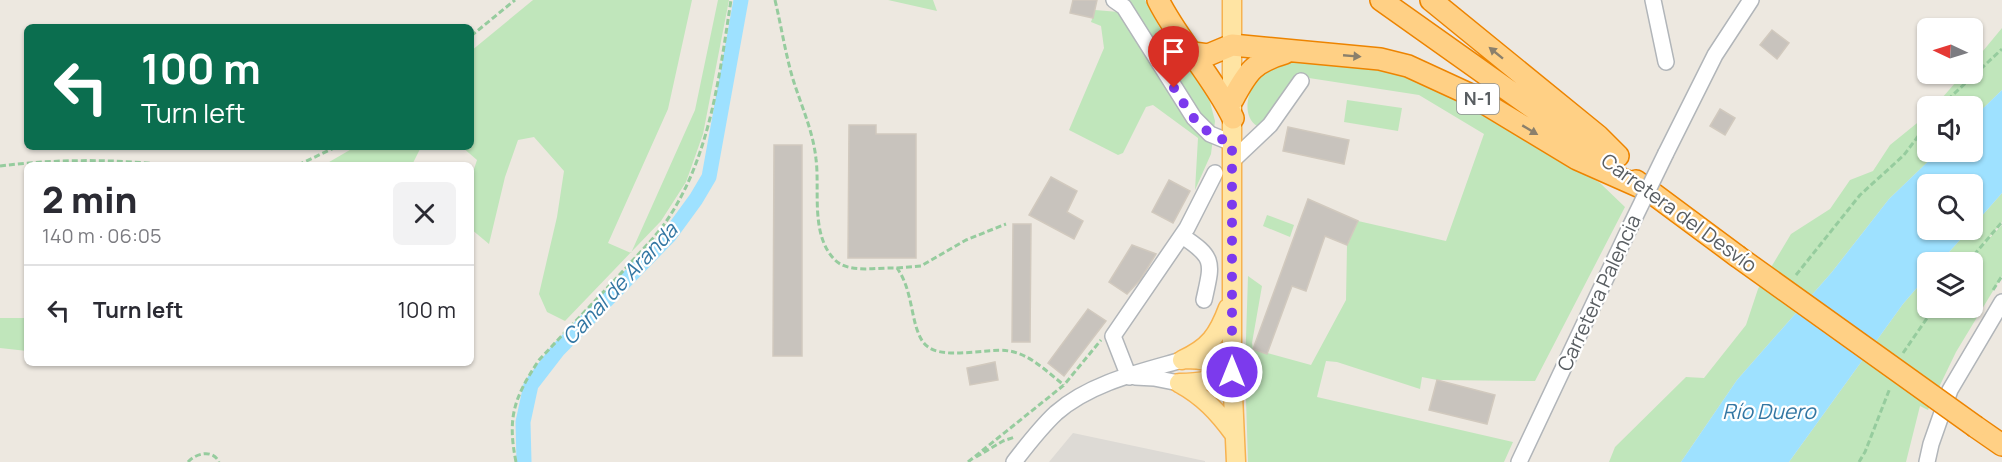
<!DOCTYPE html>
<meta charset="utf-8">
<style>
body{margin:0;font-family:Manrope,sans-serif;background:#f2f2f3;color:#2b2b33;height:100vh;display:flex;flex-direction:column;font-size:22px;white-space:nowrap}
*{box-sizing:border-box;margin:0}
p{font-size:20px;color:#7c7c81}
.icon{flex:none;width:33px;height:33px;fill:none;stroke:currentColor;stroke-width:2;stroke-linecap:round;stroke-linejoin:round}
.map{position:relative;flex:1;overflow:hidden}
.sheet{position:absolute;left:24px;top:162px;width:450px;height:204px;display:flex;flex-direction:column;background:#fff;border-radius:9px;box-shadow:0 2px 4px #0004}
.sheet>*{flex:none}
.top-card{position:absolute;left:24px;top:24px;width:450px;height:126px;border-radius:9px;box-shadow:0 2px 4px #0004;background:#0b6e4f;color:#fff;overflow:hidden}
.needle{width:39px;rotate:274deg}
.tools{position:absolute;left:1917px;top:18px;display:grid;gap:12px}
.tools a{display:grid;place-items:center;width:66px;height:66px;border-radius:9px;background:#fff;box-shadow:0 2px 4px #0004;font-size:30px}
.pin{position:absolute;display:grid;place-items:center;width:51px;height:51px;color:#fff;margin:-62px -26px;border-radius:50% 50% 50% 0;rotate:-45deg;box-shadow:0 0 6px #0007}
.pin .icon{rotate:45deg}
.me{position:absolute;width:66px;margin:-33px;rotate:0deg;stroke-linejoin:round;filter:drop-shadow(0 0 4px #0008)}
.turn{display:flex;align-items:center;gap:21px;height:126px;padding:0 18px;font-size:27px}
.turn .icon{width:78px;height:78px;stroke-width:2.5}
.turn b{display:block;font-size:42px;line-height:51px}
.round{display:grid;place-items:center;flex:none;width:63px;height:63px;border-radius:9px;background:#f2f2f3}
.head{display:flex;align-items:center;justify-content:space-between;height:102px;padding:0 18px}
h1{font-size:36px;font-weight:800;line-height:45px}
ul{padding:0;list-style:none}
li{display:flex;align-items:center;gap:18px;height:90px;padding:0 18px;border-top:2px solid #e1e1e2}
li div{flex:1}
li b{display:block;font-size:22px}
li em{font-style:normal}
.map>svg:first-child{display:block}
</style>
<div class="map">
<svg width="2002" height="462" viewBox="0 0 2002 462">
<rect width="100%" height="100%" fill="#ede8e0"/>
<path fill="#dddad5" d="M1073,433l132,28v1h-156z"/>
<path fill="#c0e6bb" d="M533,0h159l-24,109 -60,134 23,10 64,-143 23,-110h11l-26,134 -17,48 -25,39 -96,100 -18,-9 -8,-18 18,-77 7,-46 -30,-34 -16,3 -13,37 -16,67 -18,-15v-51l6,-18 -15,-13h9v-96z
M888,0h45l4,11z
M1128,0h17l25,47 36,40 9,34 -4,33 -16,36 3,-52 -45,-33 -7,2 -23,46 -5,2 -49,-25 35,-82 -3,-22 -10,-4 4,-12 24,2z
M2002,28v62l-29,28 -1,-12h-37l28,-32h9l1,-11z
M1298,63l80,5 37,10 58,30 127,75 25,24 -90,174 -98,-1 -15,-3 -2,12 -83,-27 -11,-1 -9,36 196,45 -9,20h-256l-3,-93 3,-93 14,10 -10,57 1,6 58,16 35,-65 1,-55 11,-24 88,20 38,-107 -65,-39 -123,-19 -24,37 -15,13c-20,-13 -5,-50 13,-60 7,-3 20,-3 28,-3z
M1347,100l55,8 -4,23 -54,-9z
M1927,115l1,37h10l-49,47 -57,73 -95,108 -56,82h-72l6,-15 71,-70 18,1 42,-53 12,-36 33,-55 39,-25 20,-29 23,-9 17,-26z
M355,147h66l-9,18h-88z
M2002,193v29l-23,27 23,-24v51l-46,76 -28,58 -8,-4 -14,56h-117l114,-158 24,-28 1,32h44v-46h-32l29,-32h3l1,-4z
M1267,215l27,10 -4,12 -27,-11z
M0,318h27v33l-27,-3z"/>
<path fill="#9ee1ff" d="M2002,90v103l-29,33 -1,-42h-44v46h41l-29,32h-12l-1,14 -24,28 -114,158h-108l56,-82 95,-108 57,-73 49,-47h34l1,-34z"/>
<g fill="none" stroke-linecap="round" stroke-linejoin="round">
<path stroke="#9ee1ff" stroke-width="15" d="M524,462l-1,-40 8,-37 27,-35 111,-114 27,-37 13,-22 32,-177"/>
</g>
<path fill="#c8c3bd" stroke="#d1c9be" stroke-width="1.5" d="M1073,0h24l-4,18 -23,-5z
M1772,30l17,13 -12,16 -17,-14z
M1720,109l15,9 -10,17 -15,-9z
M849,125h27v9h40v124h-68z
M1288,127l61,13 -5,24 -61,-13z
M774,145h28v211h-29z
M1051,177l26,14 -10,21 16,9 -9,18 -45,-24z
M1169,180l21,11 -17,32 -21,-11z
M1308,199l50,22 -11,24 -22,-9 -19,55 -14,-5 -25,68 -14,-5z
M1013,224h18l-1,118h-18z
M1132,245l24,9 -16,26 -13,14 -18,-12z
M1088,309l18,12 -42,55 -16,-13z
M995,362l3,18 -28,5 -3,-17z
M1437,380l58,15 -8,29 -58,-14z"/>
<g fill="none" stroke-linecap="round" stroke-linejoin="round">
<g stroke="#b1b5b9" stroke-width="18">
<path id="minor" d="M1114,0l10,7 70,111 16,16 22,9
M1653,0l13,62
M1666,153l49,-98 36,-55
M1232,161l38,-36 31,-44
M1182,236c34,22 30,27 22,64
M1129,377l-16,-41 74,-108 28,-55
M1135,377l19,1 25,5
M1014,462c13,-17 26,-34 42,-49 34,-30 84,-41 126,-53
M1519,462l111,-235
M1927,462l4,-18 19,-54 52,-88"/>
</g>
<g stroke="#f7b24f" stroke-width="21">
<path id="major" d="M1232,0v372l4,90
M1184,359c19,0 32,3 48,13
M1182,360c27,-12 36,-25 46,-52
M1179,383c24,13 39,29 55,51
M1179,383c19,0 36,-2 53,-11"/>
</g>
<g stroke="#ed8400" stroke-width="24">
<path id="highway" d="M1158,0c21,42 54,75 75,118
M1381,0l230,163
M1431,0l167,136 20,20
M1193,53l15,2 24,-10 148,14 28,7 63,29 106,64 70,31
M1233,99c15,-28 21,-37 52,-46
M1636,181l101,75
M1976,427l26,18"/>
</g>
<path stroke="#96cc9e" stroke-width="3" stroke-dasharray="6 3" stroke-linecap="butt" d="M775,0c6,25 10,51 17,76 8,27 21,54 24,83 4,31 -6,76 19,101 14,14 43,7 62,8 17,24 13,55 26,74 15,21 63,5 86,9 21,3 38,21 55,34
M471,36l44,-36
M1941,106l61,-57
M298,165l38,-18
M0,166c55,-7 112,-7 167,-1
M1968,262l34,-40
M897,268l24,-2 45,-26 40,-16
M1796,275l64,-80 44,-40 24,-32
M1993,290l9,-14
M1903,353l31,-45
M976,457l27,-16 12,-4
M188,462c8,-9 25,-13 31,0
M516,462c-9,-45 -2,-64 23,-102 28,-30 57,-60 85,-90 16,-18 34,-35 47,-56 40,-63 49,-142 60,-214
M968,462l96,-77 37,-45
M1859,462l6,-10 25,-64"/>
<use href="#minor" stroke="#fff" stroke-width="15"/>
<use href="#major" stroke="#ffe4a3" stroke-width="18"/>
<use href="#highway" stroke="#ffd085" stroke-width="21"/>
<g stroke="#b1b5b9" stroke-width="18" stroke-linecap="butt">
<path id="minor-bridge" d="M1630,227l36,-74"/>
</g>
<g stroke="#ed8400" stroke-width="24" stroke-linecap="butt">
<path id="highway-bridge" d="M1737,256l239,171"/>
</g>
<use href="#minor-bridge" stroke="#fff" stroke-width="15"/>
<use href="#highway-bridge" stroke="#ffd085" stroke-width="21"/>
</g>
<defs><path id="oneway-solid" d="M-6-.8H1V-3.2L6.5 0L1 3.2V.8H-6Z" transform="scale(1.5)"/></defs>
<g fill="#8b806c">
<use href="#oneway-solid" transform="translate(1496 53) rotate(-141)"/>
<use href="#oneway-solid" transform="translate(1352 56) rotate(5)"/>
<use href="#oneway-solid" transform="translate(1530 130) rotate(31)"/>
</g>
<g fill="none" stroke-linecap="round" stroke-linejoin="round">
<path stroke="#7c3aed" stroke-width="10" stroke-dasharray="0 18" d="M1174,88c18,28 24,44 58,55v229"/>
</g>
<g text-anchor="middle" stroke-width="4.5" stroke-linejoin="round" paint-order="stroke">
<rect fill="#fff" stroke="#8b8e91" stroke-width="1.5" x="1457" y="84" width="42" height="30" rx="4.5"/>
<g font-size="18" font-weight="bold" fill="#595e62">
<text x="1478" y="105">N-1</text>
</g>
<g font-size="20" fill="#595e62" stroke="#fff">
<text transform="translate(1679 213) rotate(36)" y="7">Carretera del Desvío</text>
<text transform="translate(1599 293) rotate(-65)" y="7">Carretera Palencia</text>
</g>
<g font-size="21" font-style="italic" fill="#3377a3" stroke="#fff">
<text transform="translate(620 284) rotate(-47)" y="7">Canal de Aranda</text>
<text x="1769" y="419">Río Duero</text>
</g>
</g>
</svg>
<div class="tools">
<a><svg class="needle" viewBox="-14 -14 28 28"><path d="M0-13l5 13h-10z" fill="#e53935"/><path d="M0 13l5-13h-10z" fill="#7c7c81"/></svg></a>
<a><svg class="icon" aria-label="sound" viewBox="0 0 24 24"><path d="M4 9h4l5-4v14l-5-4H4zM17 9q2 3 0 6"/></svg></a>
<a><svg class="icon" aria-label="search" viewBox="0 0 24 24"><circle cx="10" cy="10" r="6"/><path d="M15 15l6 6"/></svg></a>
<a><svg class="icon" aria-label="layers" viewBox="0 0 24 24"><path d="M12 4l9 5-9 5-9-5zM3 14l9 5 9-5"/></svg></a>
</div>
<div class="pin" style="left:1174px;top:88px;background:#d93025"><svg class="icon" aria-label="arrive" viewBox="0 0 24 24"><path d="M6 21V4h12l-3 4 3 4H6"/></svg></div>
<svg class="me" style="left:1232px;top:372px" viewBox="-20 -20 40 40"><circle r="17" fill="#7c3aed" stroke="#fff" stroke-width="3"/><path d="M0-11L8 9 0 5-8 9z" fill="#fff"/></svg>
<div class="top-card">
<div class="turn"><svg class="icon" aria-label="left" viewBox="0 0 24 24"><path d="M17 20v-9H6M10 6l-5 5 5 5"/></svg><div><b>100 m</b>Turn left</div></div>
</div>
<section class="sheet">
<div class="head"><div><h1>2 min</h1><p>140 m · 06:05</p></div><a class="round"><svg class="icon" aria-label="close" viewBox="0 0 24 24"><path d="M6 6l12 12M18 6L6 18"/></svg></a></div>
<ul>
<li><svg class="icon" aria-label="left" viewBox="0 0 24 24"><path d="M17 20v-9H6M10 6l-5 5 5 5"/></svg><div><b>Turn left</b></div><em>100 m</em></li>
</ul>
</section>
</div>
